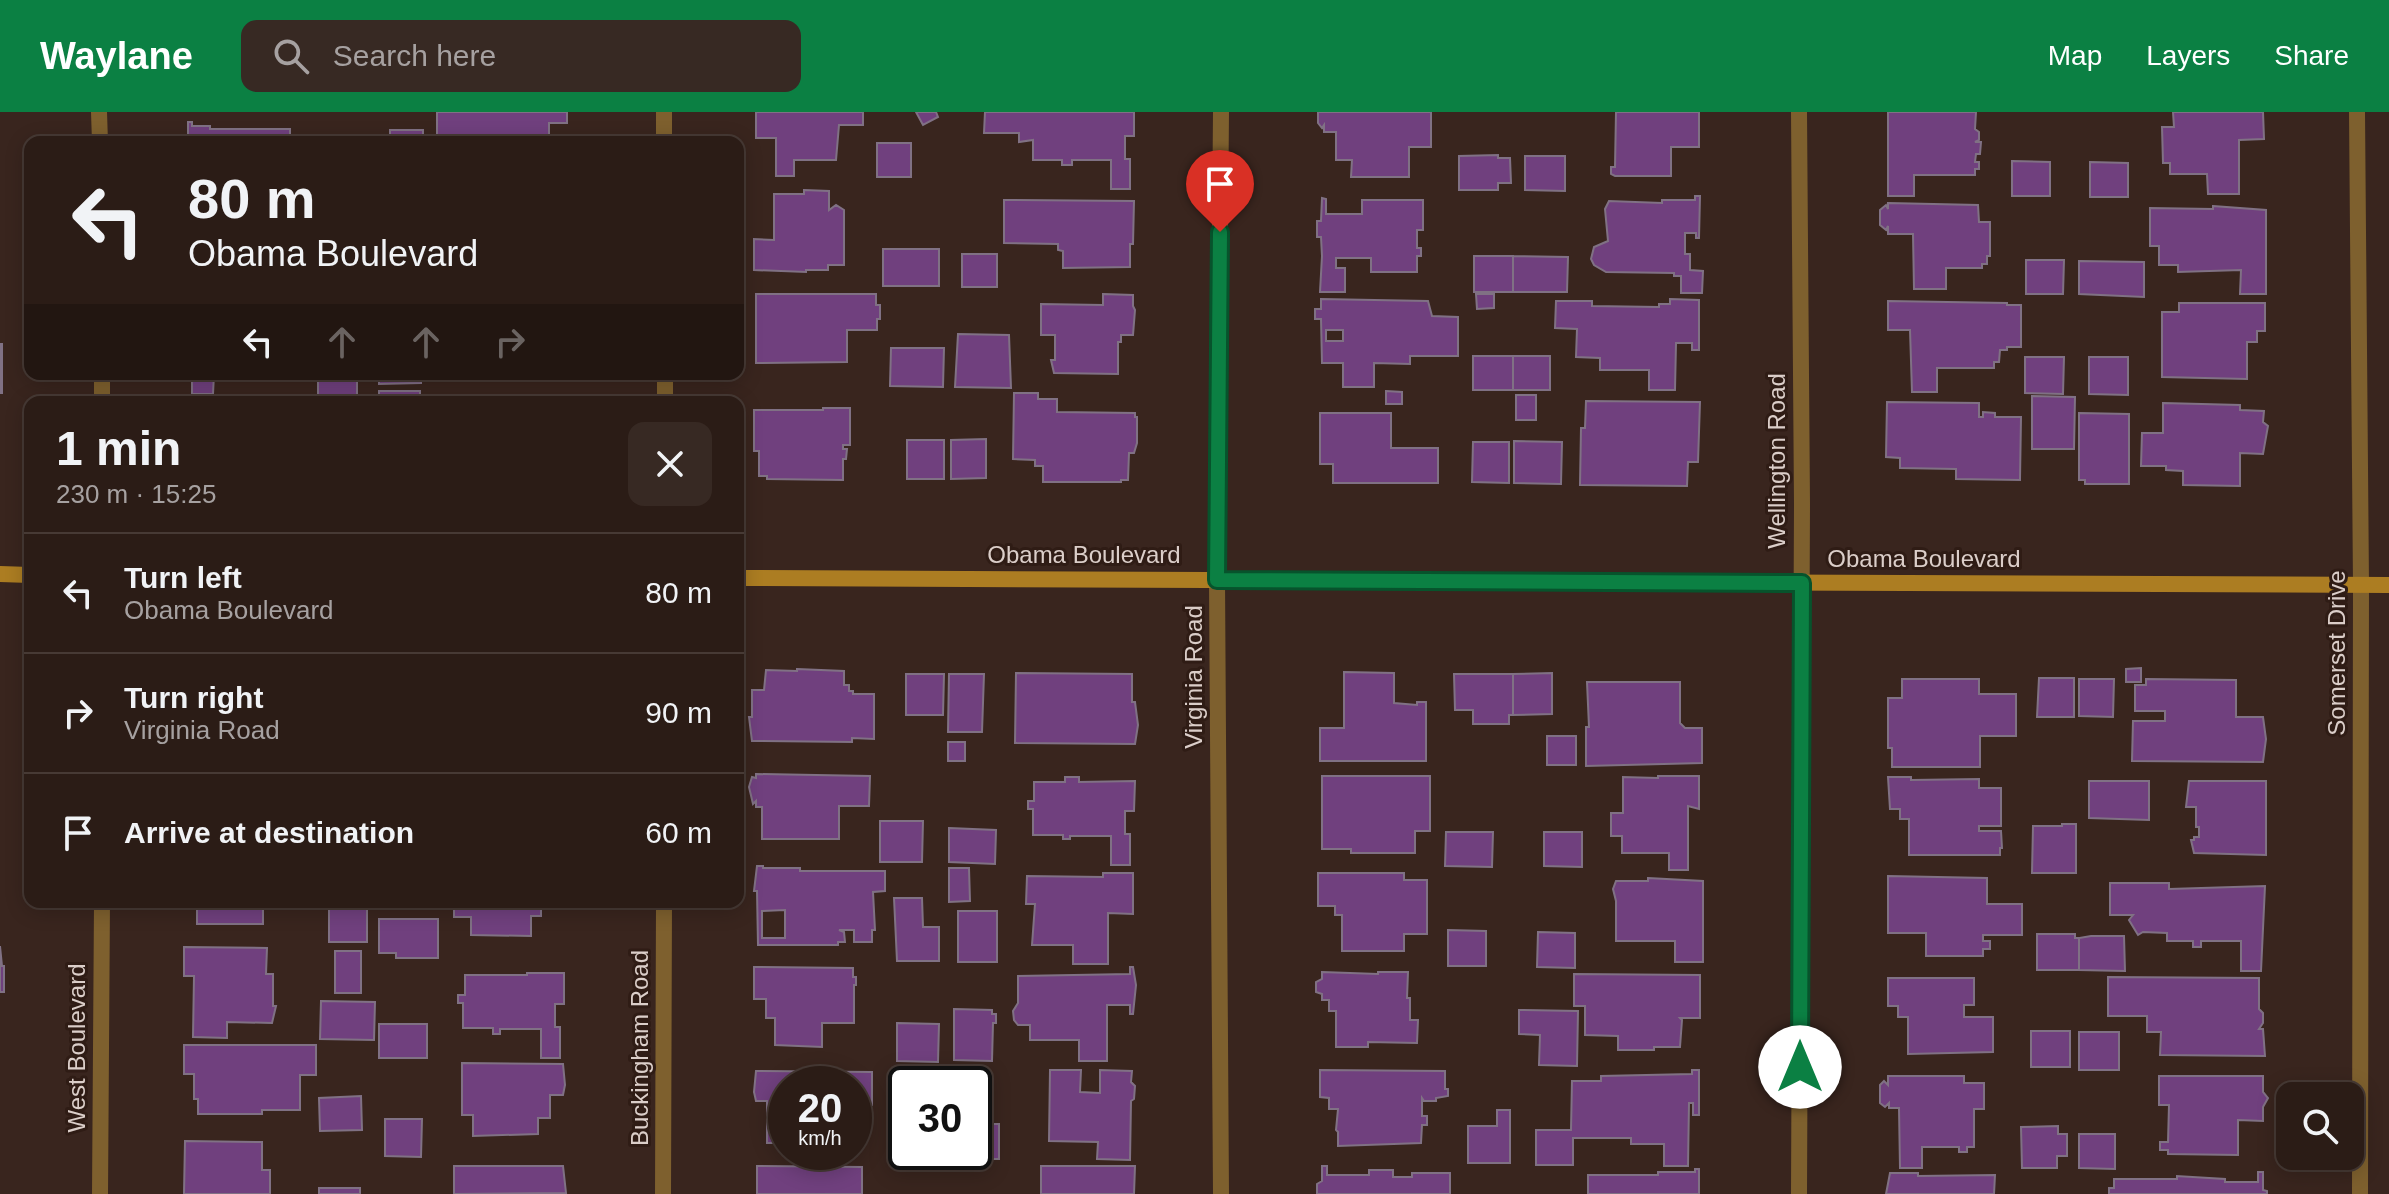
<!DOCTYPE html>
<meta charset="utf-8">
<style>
body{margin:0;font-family:Arial,sans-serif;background:#372923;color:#f1f3f6;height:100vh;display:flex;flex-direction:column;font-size:30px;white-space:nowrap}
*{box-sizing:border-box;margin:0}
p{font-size:26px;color:#a6a1a1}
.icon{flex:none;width:44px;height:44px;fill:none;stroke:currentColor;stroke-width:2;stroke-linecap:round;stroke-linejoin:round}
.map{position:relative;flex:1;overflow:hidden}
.details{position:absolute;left:24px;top:284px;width:720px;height:512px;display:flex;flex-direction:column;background:#2b1c16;border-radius:16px;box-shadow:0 4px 20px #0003,0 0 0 2px #473a35}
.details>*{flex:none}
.banner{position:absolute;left:24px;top:24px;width:720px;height:244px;border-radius:16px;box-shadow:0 4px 20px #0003,0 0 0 2px #473a35;background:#2b1c16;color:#f1f3f6;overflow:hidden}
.buttons{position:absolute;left:2276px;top:970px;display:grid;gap:16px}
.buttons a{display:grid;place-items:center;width:88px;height:88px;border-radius:16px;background:#2b1c16;box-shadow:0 4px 20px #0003,0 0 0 2px #473a35;font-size:40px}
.speed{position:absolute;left:768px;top:954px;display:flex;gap:16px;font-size:40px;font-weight:700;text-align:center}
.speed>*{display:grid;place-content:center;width:104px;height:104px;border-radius:50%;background:#2b1c16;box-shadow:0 4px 20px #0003,0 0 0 2px #473a35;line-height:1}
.speed small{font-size:20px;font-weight:400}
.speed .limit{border:4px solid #111;border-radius:12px;background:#fff;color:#111}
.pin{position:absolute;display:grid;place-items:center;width:68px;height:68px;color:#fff;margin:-82px -34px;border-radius:50% 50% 50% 0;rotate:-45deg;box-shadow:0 0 8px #0007}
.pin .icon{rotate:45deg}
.me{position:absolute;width:88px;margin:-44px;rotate:0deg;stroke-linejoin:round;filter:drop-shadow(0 0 6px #0008)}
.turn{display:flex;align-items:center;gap:28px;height:168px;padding:0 32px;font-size:36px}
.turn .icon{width:104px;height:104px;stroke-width:2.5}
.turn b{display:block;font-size:56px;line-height:68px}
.lanes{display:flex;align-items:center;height:76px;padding:0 32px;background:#0003;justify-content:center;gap:40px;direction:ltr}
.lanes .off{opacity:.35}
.round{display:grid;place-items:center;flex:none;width:84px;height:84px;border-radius:16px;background:#372923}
.overview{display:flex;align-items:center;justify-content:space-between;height:136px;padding:0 32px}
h1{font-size:48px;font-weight:800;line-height:60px}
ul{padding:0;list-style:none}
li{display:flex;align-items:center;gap:24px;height:120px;padding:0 32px;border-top:2px solid #473a35}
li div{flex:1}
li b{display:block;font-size:30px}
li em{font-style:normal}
header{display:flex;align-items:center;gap:48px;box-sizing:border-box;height:112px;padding:0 40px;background:#0b8043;color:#fff}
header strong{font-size:38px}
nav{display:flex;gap:44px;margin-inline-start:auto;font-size:28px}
.search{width:560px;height:72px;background:#372923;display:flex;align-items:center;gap:20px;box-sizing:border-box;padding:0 28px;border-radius:16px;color:#a6a1a1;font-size:30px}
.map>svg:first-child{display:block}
</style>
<header>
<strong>Waylane</strong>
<div class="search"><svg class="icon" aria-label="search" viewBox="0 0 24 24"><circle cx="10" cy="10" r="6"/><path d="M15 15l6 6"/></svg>Search here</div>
<nav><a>Map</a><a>Layers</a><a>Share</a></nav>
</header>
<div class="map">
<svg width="2389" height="1082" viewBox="0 0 2389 1082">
<rect width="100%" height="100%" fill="#39251e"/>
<path fill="#70407e" stroke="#807184" stroke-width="2" fill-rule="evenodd" d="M437,0h130v11h-18v19h-64v-7h-48z
M756,0h107v13h-24l-3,35h-42v16h-18v-38h-20z
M916,0h20l2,5 -15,8z
M985,0h149v24h-9v23h5v30h-19v-29h-39v5h-10v-5h-29v-20l-14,2v-9h-35z
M1318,0h113v35h-22v30h-58l1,-17h-16v-28h-12v-7l-2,3 -4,-5z
M1616,0h83v35h-28v29h-56l-4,-2v-7h4z
M1888,0h88l-1,17 4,3v8l-4,2h6l-1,12h-4l-1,8h4v7h-4v6h-61v21h-26z
M2173,0h90l1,27 -25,1v54h-31l-1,-20h-37v-11h-7l-1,-36h12z
M188,10h4v4h18v3h80v13h-102z
M390,18h33v12h-33z
M877,31h34v34h-34z
M1498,43v3h12l1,25h-13v7h-39v-34z
M1525,44h40v35l-40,-1z
M2012,49l38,1v34h-38z
M2090,50l38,1v34h-38z
M804,78l25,1v19l7,-5 8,5v55h-16v5h-22v2l-52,-2v-31l20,1v-46h30z
M1695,84h5l-1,42h-3v-5h-11v21h5v16l13,1 -1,22h-21v-17h-7v-3l-68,-1 -12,-7 -3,-6 3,-12 14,-6 -3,-32 4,-8 53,2v-3h33z
M1322,86l4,1v15h36v-14h61v30h-6v18h4v8h-4v16h-46v-14h-35v10h9v24h-25l2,-36 -1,-19h-4v-16h4z
M1004,88l130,1 -1,43h-3v23l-67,1v-17l-5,-1v-6l-54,-1z
M1888,91l90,2 1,17h11v34h-3v8h-5v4h-36v21h-32l-1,-55h-25v-8l-2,4 -6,-5v-15l6,-5 2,4z
M2213,94l53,4v84h-26l1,-24 -63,2v-7h-19v-19h-9v-38l63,1z
M883,137h56v37h-56z
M962,142h35v33h-35z
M1474,144h39v36h-39z
M1513,144l55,1 -1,35h-54z
M2026,148h38l-1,34h-37z
M2079,149l65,1v35l-65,-3z
M756,182h120v11h4v14h-3v11h-30v32l-91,1z
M1103,182l30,1v11l2,4 -2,25h-12v7h-3v32l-64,-1 -3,-13h4v-25h-14v-31l62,1z
M1476,182h18v14l-17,1z
M1321,187l107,2 4,15 26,1v39h-48v8l-36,-1v24h-31v-24h-21l-1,-44h-6v-10h6zM1326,218h17v11h-17z
M1670,187l29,1v50h-7v-7h-16l-1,47h-26v-20h-49v-12l-24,-1 1,-28 -22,-1 1,-27h36v5l67,1v-3h11z
M1888,189l119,2v2h14v42h-14v3h-7l-1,12h-5v6h-57v24h-25l-2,-62h-22z
M2179,191h86v28h-8v11h-10v37l-85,-2v-65h17z
M958,222l51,1 2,53 -56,-1z
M0,232h2v49h-2z
M891,236h53l-1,39 -53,-1z
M1473,244h40v34h-40z
M1513,244h37v34h-37z
M2025,245h39l-1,37 -38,-1z
M2089,245h39v38l-39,-1z
M192,262h22l-1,20h-21z
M318,262h39v23h-39z
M379,262h42v9l-42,1z
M379,279h41v11h-41z
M1386,279l16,1v12h-16z
M1014,281h24v6h19v13l78,1v4h2v26l-3,10h-5l-1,27h-7v2h-78v-16h-8v-6l-22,-1z
M1516,283h20v25h-20z
M2032,284l43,1 -1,52h-42z
M1586,289l114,1 -2,60h-10l-1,24 -107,-1 1,-57h4z
M1887,290l92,1v14h4v-5l12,1v4h26l-1,63 -64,-1v-10l-56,-1v-10l-14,-1z
M2163,291l77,2v5l24,1 -1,11 5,4 -5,28 -23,-1v33l-57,-1v-14l-17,-1v-4h-25l1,-33h21z
M823,296h27v37h-7v4h4l-1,10h-3v21l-76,-1v-3h-8v-25h-5v-41h69z
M1320,301h71v35h47v35h-105v-19h-13z
M2079,301l50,1v70h-44v-4h-6z
M986,327v39l-35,1v-39z
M907,328h37v39h-37z
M1514,329l48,1 -1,42 -47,-1z
M1473,330h36v41l-37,-1z
M2141,556v14h-15v-13z
M797,557l47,2v14h5v6h4v3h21v45l-22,-1v4l-100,-1 -3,-24h3v-27h12l2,-20 31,1z
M1344,560l50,1v30l23,2v-3h9v59h-106v-33h24z
M1016,561l116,1v28h3l3,23 -3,19 -120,-1z
M1552,561v41l-39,1v-41z
M906,562h38l-1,41h-37z
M949,562h35l-2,58h-34z
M1454,562h59v41h-4v9h-36v-14h-18z
M2039,566h35v39h-37z
M1902,567h77v15h37v42h-36v31h-88v-19h-4v-50h14z
M2079,567h35l-1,38 -34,-1z
M2146,567l90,1v37h27l3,22 -3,23 -131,-1 1,-40h32v-10h-30v-26h11z
M1587,570h93v41l5,5h17v35l-116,3v-39h3z
M1547,624h29v29h-29z
M948,630h17v19h-17z
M756,662l114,2 -1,30h-30v33h-77v-32h-6v-6l-3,3 -4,-17 3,-10 4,1z
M1322,664h108v55h-15v22h-64v-4h-29z
M1658,664h41v33l-11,-3v64h-19v-17h-47v-17h-11v-23h12v-36l35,1z
M1065,665h14v5l56,-1 -1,30h-9v23h5v31h-19v-29h-41v3h-7v-4h-30v-26h-5v-8h6v-19h31z
M1888,665h23v3l68,-1v9h22v38h-22v5h22l1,17h-2v7h-91v-36h-9v-10h-10z
M2089,669h60v39l-60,-2z
M2189,669h77v74l-72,-2 -3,-13h3v-3h5v-10h-3v-20h-10z
M880,709h43l-1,41h-42z
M2062,712h14v49h-44l1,-47h29z
M949,716l47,2 -1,34 -46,-2z
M1446,720h47l-1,35 -47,-1z
M1544,720h38v35l-38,-1z
M757,754h6v2h37v3h85v20l-12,1 2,38h-3v12h-18v-12h-15l5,2 1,10h-7v3h-80l-1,-54h-3zM785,798v28h-23v-27z
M949,756h20l1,33 -21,1z
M1103,761h30v41l-25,-1v51h-35v-19h-41l3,-41h-9l1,-28 76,1z
M1318,761h86v7h23v54h-23v17h-62v-36h-7v-9h-17z
M1888,764l99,2v26h35v31h-39v6h7v8h-7v7h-57v-23h-38z
M1648,766l55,3v81h-28v-21h-59v-40l-3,-12 3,-8h32z
M2110,771h59v6l96,-3 -4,85h-20v-30h-40v6h-8v-6h-26v-8l-24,-1 -5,3 -9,-15 4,-5h-23z
M894,786h28l1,29h16v34h-42z
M197,790h76v5h-10v17h-66z
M454,790h87v14h-10v20l-60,-1v-18h-17z
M329,797h38v33h-38z
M958,799h39v51h-39z
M379,807h59v39h-42v-5h-17z
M1448,818l38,1v35h-38z
M1538,820l37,1v35l-38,-1z
M2037,822h38v4h4v32h-42z
M2091,824h33l1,35 -46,-1v-32z
M0,834l2,20h2v26h-4z
M184,835l83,1 -1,26h7v32h3l-4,17 -45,-1v16l-34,-1 1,-61h-10z
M335,839h26v42h-26z
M754,855l99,1v9h3v8h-2v38h-32v24l-47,-2v-27h-9v-19h-12z
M1130,855h3l3,18 -3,29h-3v-9h-23v56h-28v-21h-49v-15h-12l-4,-5 -1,-9 5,-8v-27l112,-2z
M1322,860l56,2v-2h30l-1,26h3v22h8l-1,23 -49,-1v5h-32v-36h-7v-11h-7v-6l-6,-2v-10l6,-3z
M527,861h37v31h-9v23h5v31h-19v-29h-41v5h-7v-6h-30v-25h-5v-8h7v-20h62z
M1574,862l126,1v43h-20l2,2 -2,27h-26v3h-36v-14l-33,-1v-29h-11z
M2108,865l151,1v31l4,4v10l-4,6h4l2,27 -105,-1 1,-23h-14v-16h-39z
M1888,866h86v27h-10v12h29v35l-85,2v-37h-10v-11h-10z
M321,889l54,1 -1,38 -54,-1z
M954,897l38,1v4h4v9h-3l-1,38 -38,-1z
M1519,898l59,1 -1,55 -38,-1 1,-30 -21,-1z
M897,911l42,1 -1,38 -41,-1z
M379,912h48v34h-48z
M2031,919h39v36h-39z
M2079,920h40v38h-40z
M184,933h132v30h-16v35h-38v4h-64v-15h-4v-25h-10z
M462,951l101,1 2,21 -2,10h-13v23h-12v16l-65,2v-21h-11z
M1050,958h31l-1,22 20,1v-23l32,1 -1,11 4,4 -1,13 -3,2 -1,59 -33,-1 1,-17 -49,-1z
M1320,958l125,1v18h3v7l-12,2v3h-12l-2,-3v18h5v9h-5l-1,18 -83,3v-14l-2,-2 2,-21h-9v-11l-9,-1z
M1692,958h7v45h-6v-12h-4l-1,63h-24v-22h-33v-6h-58v27h-37v-35h35l1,-49h29v-5l91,-2z
M756,959l116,1v33h-8v12h-4v8h-6v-41h-68v41h-6v18h-13v-42h-11l-2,-9z
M1888,964h76v7h20v26h-10v38h-7v5h-8v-5h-37v21h-22l-1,-60h-10v-5l-4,4 -5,-4v-18l4,-4 4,4z
M2159,964h104v16l5,6 -5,9v14l-25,-1v35l-70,-1v-4h-8v-8h8l1,-37h-10z
M361,984l1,34 -42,1 -1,-33z
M1497,998h13v53h-42v-37h29z
M385,1007h37l-1,38 -36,-1z
M898,1010h8v30h33v8l-41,-1z
M974,1012h25v35h-39v-7h14z
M2058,1014v8h9v22h-10v12h-35l-1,-41z
M2079,1022h36v35l-36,-1z
M185,1029l77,1v28h8v24h-86z
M454,1054h109l3,27 -112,1z
M757,1054l105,1v27h-105z
M1041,1054h94l-1,28h-93z
M1322,1054h5v9h42v-5h24v7h19v-4h38v21h-133v-10l5,-3z
M1695,1057h4v25h-111v-19h70v-3h37z
M2258,1060h5v18l4,1v3h-158v-6h5v-9h63v-3l48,3v3h33z
M1890,1061h28v3l77,-1 -1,19h-108z
M319,1076h41v6h-41z"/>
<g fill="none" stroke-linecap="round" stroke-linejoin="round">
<path stroke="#7e602e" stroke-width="16" d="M99,0l1,30
M1799,0l3,392 -3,690
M2357,0l4,473 -1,609
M102,262v28
M100,1082l2,-292
M1221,1082l-4,-614 4,-468"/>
<path stroke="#7e602e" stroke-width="16" d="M664,0v30
M665,262v28
M663,1082l1,-292"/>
<path stroke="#ac7d22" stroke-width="16" d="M0,462l30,1
M738,466l1651,7"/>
</g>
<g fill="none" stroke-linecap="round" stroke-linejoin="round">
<g stroke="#07532c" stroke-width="20">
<path id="route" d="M1220,120l-3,348 585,3 -2,484"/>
</g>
<use href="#route" stroke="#0b8043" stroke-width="14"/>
</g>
<g text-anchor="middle" stroke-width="6" stroke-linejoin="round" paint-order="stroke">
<g font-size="24" fill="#dbcec9" stroke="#2f1c15">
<text transform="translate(1777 349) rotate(-90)" y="8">Wellington Road</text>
<text x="1084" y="451">Obama Boulevard</text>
<text x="1924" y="455">Obama Boulevard</text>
<text transform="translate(2337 541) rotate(-90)" y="8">Somerset Drive</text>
<text transform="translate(1194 565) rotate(-90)" y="8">Virginia Road</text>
<text transform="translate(77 936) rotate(-90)" y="8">West Boulevard</text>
<text transform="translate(640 936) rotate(-90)" y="8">Buckingham Road</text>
</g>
</g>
</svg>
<div class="buttons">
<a><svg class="icon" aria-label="search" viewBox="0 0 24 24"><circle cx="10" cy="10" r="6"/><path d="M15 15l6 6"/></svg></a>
</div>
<div class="speed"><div>20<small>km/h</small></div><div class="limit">30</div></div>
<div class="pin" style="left:1220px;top:120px;background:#d93025"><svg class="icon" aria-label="arrive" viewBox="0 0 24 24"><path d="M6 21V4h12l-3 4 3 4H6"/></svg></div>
<svg class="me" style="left:1800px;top:955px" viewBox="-20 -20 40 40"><circle r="19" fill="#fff"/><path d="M0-13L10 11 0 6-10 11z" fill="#0b8043"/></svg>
<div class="banner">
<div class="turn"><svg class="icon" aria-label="left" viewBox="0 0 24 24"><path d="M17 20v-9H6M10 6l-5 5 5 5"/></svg><div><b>80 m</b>Obama Boulevard</div></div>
<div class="lanes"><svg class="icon" aria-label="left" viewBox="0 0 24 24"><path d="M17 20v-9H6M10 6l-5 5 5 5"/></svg><svg class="icon off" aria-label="ahead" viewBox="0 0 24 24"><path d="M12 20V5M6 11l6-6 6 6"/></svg><svg class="icon off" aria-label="ahead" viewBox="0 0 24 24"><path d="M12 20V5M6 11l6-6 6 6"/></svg><svg class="icon off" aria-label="right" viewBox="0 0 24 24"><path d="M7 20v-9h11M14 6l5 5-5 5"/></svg></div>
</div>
<section class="details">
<div class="overview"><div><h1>1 min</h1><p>230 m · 15:25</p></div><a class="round"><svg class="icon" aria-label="close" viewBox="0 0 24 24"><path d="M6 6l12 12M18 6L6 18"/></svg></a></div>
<ul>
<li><svg class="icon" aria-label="left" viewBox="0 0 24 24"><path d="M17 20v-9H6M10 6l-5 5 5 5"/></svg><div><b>Turn left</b><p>Obama Boulevard</p></div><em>80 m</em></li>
<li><svg class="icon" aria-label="right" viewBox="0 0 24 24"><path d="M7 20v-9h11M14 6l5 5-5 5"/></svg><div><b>Turn right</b><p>Virginia Road</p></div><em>90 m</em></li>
<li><svg class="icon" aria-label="arrive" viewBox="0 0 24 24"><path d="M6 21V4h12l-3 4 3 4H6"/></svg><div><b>Arrive at destination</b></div><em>60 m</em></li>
</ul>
</section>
</div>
